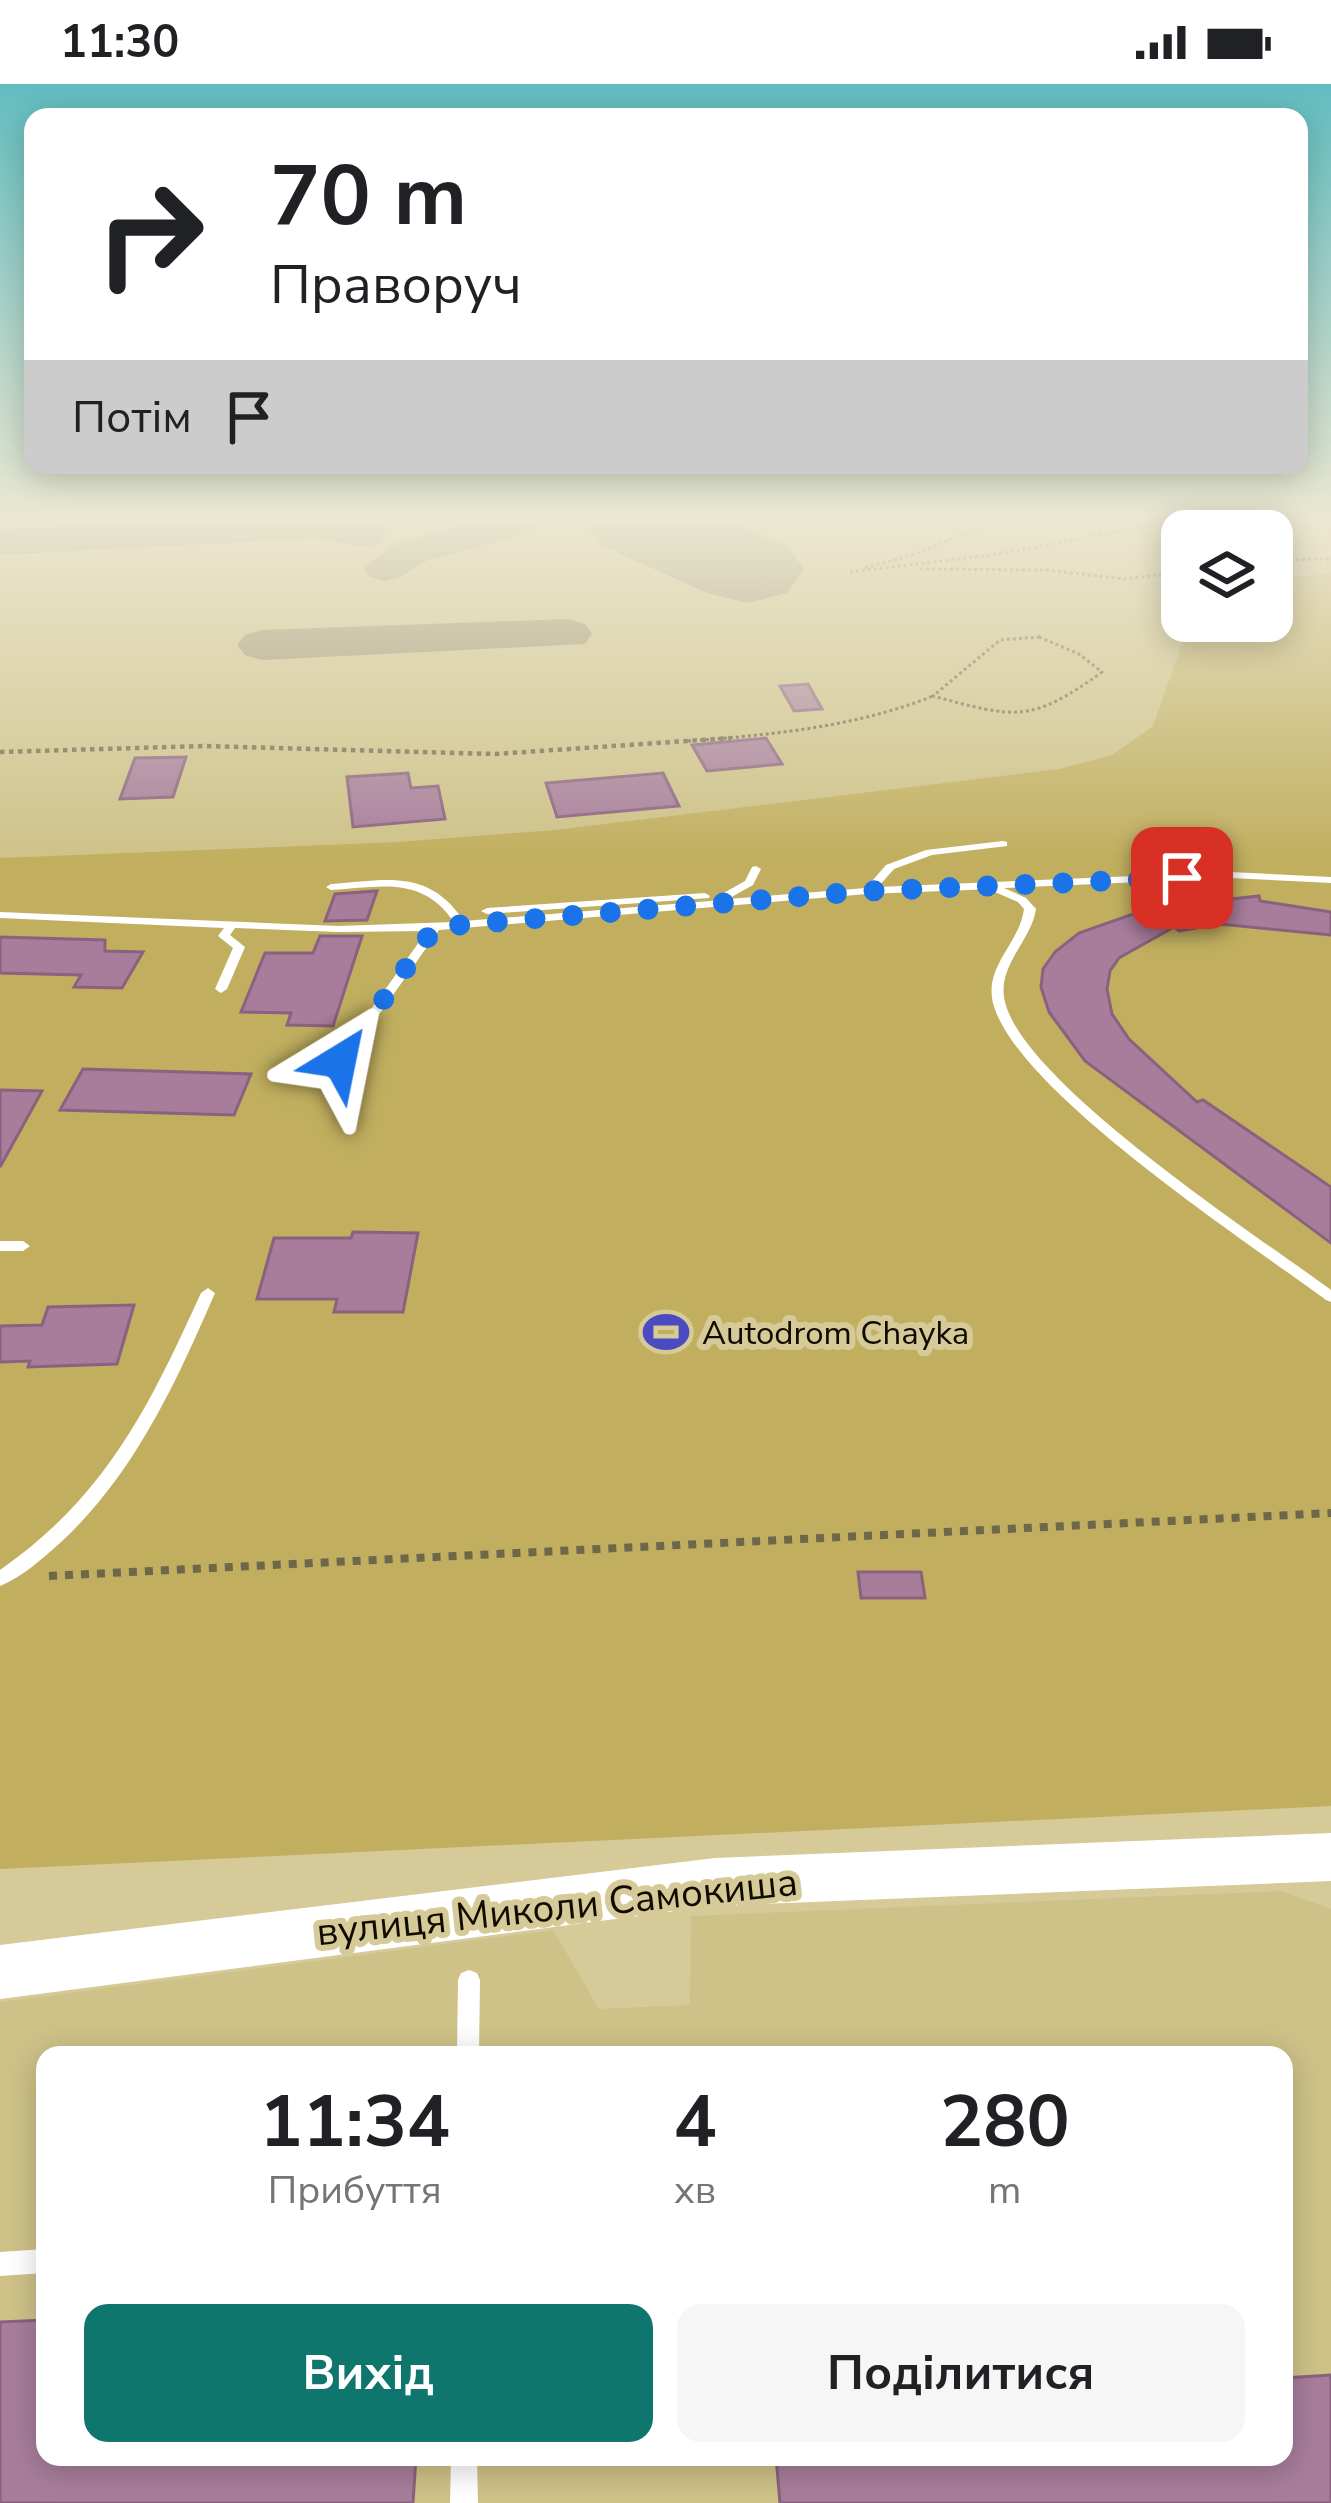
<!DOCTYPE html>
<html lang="uk">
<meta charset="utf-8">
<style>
body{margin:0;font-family:"Nunito Sans",sans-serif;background:#f6f6f6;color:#202124;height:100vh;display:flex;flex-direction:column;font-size:45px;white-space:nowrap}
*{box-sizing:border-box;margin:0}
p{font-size:39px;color:#757577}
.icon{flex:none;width:66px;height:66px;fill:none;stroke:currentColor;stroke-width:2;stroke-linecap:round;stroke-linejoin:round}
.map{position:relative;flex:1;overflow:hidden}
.panel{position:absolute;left:36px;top:1962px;width:1257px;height:420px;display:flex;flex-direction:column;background:#fff;border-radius:24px;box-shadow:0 6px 30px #0003}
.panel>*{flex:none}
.guide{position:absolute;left:24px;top:24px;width:1284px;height:366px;border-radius:24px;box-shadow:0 6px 30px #0003;background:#fff;color:#202124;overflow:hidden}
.fabs{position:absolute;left:1161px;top:426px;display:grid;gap:24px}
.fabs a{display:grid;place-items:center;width:132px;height:132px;border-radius:24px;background:#fff;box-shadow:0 6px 30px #0003;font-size:60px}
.pin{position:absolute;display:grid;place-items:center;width:102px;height:102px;color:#fff;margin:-51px;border-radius:24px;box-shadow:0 6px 18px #0006}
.me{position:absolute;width:132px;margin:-66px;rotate:35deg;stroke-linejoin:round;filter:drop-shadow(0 0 9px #0008)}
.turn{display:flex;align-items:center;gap:42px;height:252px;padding:0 48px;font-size:54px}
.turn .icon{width:156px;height:156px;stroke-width:2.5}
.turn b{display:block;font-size:84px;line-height:102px}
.then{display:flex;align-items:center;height:114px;padding:0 48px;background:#0003;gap:24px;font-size:45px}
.eta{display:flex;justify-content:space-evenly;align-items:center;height:204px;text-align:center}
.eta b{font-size:72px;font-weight:700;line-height:84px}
.action{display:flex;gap:24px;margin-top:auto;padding:24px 48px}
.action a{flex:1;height:138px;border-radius:24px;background:#0f766e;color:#fff;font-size:48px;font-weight:700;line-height:138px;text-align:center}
.action a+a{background:#f6f6f6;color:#202124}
.status{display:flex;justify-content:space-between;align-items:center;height:84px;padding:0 60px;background:#fff;direction:ltr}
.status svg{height:33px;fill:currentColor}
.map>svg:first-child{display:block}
</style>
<div class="status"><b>11:30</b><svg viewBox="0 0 49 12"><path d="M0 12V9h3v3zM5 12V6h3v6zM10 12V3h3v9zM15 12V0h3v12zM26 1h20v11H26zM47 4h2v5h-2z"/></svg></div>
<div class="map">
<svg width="1331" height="2419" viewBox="0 0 1331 2419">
<rect width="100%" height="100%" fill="#d5ca98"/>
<path fill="#cec288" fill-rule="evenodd" d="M0,438h1331v51l-59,6v-48h-90v90h8l-37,105 -41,29 -53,14 -505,61 -157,12 -397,16z
M1281,1807l50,18v594h-1331v-501l553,-72 46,79 91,-4 1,-89zM45,1971h1239v402h-1239z"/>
<path fill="#c1af5f" d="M1331,489v1233l-1331,63v-1011l397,-16 157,-12 505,-61 53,-14 41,-29 37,-105h82v-42z"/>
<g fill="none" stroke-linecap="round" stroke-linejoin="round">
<path fill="#928a65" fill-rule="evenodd" d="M137,438h231l13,3 6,9 -6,9 -15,4 -52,-9 -314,17v-26z
M473,438h68l-6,9 -109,30 -25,16 -16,4 -16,-4 -6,-9 33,-25z
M568,535l17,5 7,10 -7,10 -323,16 -17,-5 -8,-10 8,-10 17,-5z"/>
<path fill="#928a65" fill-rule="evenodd" d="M586,438h145l56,23 17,24 -17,24 -40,10 -40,-10 -106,-48z"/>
</g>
<path fill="#a77d9b" stroke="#8a627f" stroke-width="3" d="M808,600l14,25 -28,2 -14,-25z
M766,654l16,26 -75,7 -15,-26z
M186,673l-13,40 -53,2 15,-41z
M408,689l3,15 27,-2 7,33 -92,8 -6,-50z
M663,689l16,33 -122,11 -11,-34z
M377,807l-10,29 -42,1 10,-27z
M1259,812l1,5 71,11v23l-111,-11 -41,7 -5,-4 -55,31 -9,13 -3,18 5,25 17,25 68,63 6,-2 128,87v56l-246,-182 -36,-49 -8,-25 2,-18 12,-17 24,-19 71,-25z
M320,852h42l-29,90 -46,-1 4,-12 -50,-1 24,-59h48z
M0,853l105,3v11l38,1 -21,36 -48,-1 7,-12 -81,-2z
M83,985l70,2 98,3 -17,41 -174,-5z
M0,1006l42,1 -42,76z
M353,1148l65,1 -15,79h-69l3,-13h-80l17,-61h77z
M134,1221l-17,59 -89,3 2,-6 -30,1v-36l42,-1 6,-18z
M858,1488h63l4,26h-64z
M45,2236v137h371l-3,46h-413v-181z
M1331,2291v128h-551l-4,-46h508v-79z"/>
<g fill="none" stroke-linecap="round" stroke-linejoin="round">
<path stroke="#6e6749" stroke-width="3" stroke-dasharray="3 3" stroke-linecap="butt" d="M1272,476l59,-1
M865,484l51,-14 76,-32
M920,485l127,1 78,9 57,-7
M850,488l150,-18 166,-32
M1039,553l40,17 23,18c-72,52 -87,46 -169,24l67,-56z
M688,657c82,-6 168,-14 245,-45"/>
<path stroke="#6e6749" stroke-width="4.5" stroke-dasharray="4.5 4.5" stroke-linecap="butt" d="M0,668l203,-6 292,8 236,-16"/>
<path stroke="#6e6749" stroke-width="8" stroke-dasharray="8 8" stroke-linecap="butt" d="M49,1492l1282,-63"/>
<path fill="#fff" fill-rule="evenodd" d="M1003,757l4,1v4l-75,9 -38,14 -16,18 352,-15 101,5v6l-101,-5 -226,10 22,10 10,11c-5,33 -40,57 -31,93 20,82 253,234 326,288v12l-5,-2c-77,-57 -311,-210 -333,-297 -9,-37 27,-60 31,-94l-6,-7 -23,-10 -1,-3 -127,5 -428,36 -95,134 -4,1 -6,-4 93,-130 -89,1 -103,-4 -5,7 15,12 -18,42 -6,4 -6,-4 18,-41 -15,-12 6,-8 -224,-10v-6l338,14 116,-4c-32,-47 -74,-35 -123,-32l-5,-3 5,-3c56,-4 97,-16 133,37l258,-21 -3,-3 1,-2 25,-14 7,-14 4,-1 5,3 -8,16 -25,14 138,-11 20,-23 40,-15z
M705,809l5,3 -1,2 -222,16 -6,-3 6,-3z
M0,1157h23l7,5 -7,5h-23z
M208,1204l7,5c-39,90 -81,182 -155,250 -18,16 -38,34 -60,43v-16c106,-74 149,-163 201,-277z
M469,1886l8,3 3,7 -1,75h-22l1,-75 3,-7z
M45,2165v24l-45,3v-24z
M451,2373h26l1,46h-28z"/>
<path fill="#fff" fill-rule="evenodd" d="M1331,1749v48l-616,25 -715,93v-54l715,-87z"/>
</g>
<linearGradient id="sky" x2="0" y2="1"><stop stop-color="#61bdc0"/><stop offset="0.56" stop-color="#ece7d1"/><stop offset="1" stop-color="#ece7d1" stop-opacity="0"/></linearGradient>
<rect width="1331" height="776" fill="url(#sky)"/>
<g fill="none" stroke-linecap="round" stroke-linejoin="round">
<path stroke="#1a73e8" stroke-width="21" stroke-dasharray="0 37.8" d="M340,977l95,-134 432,-36 315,-13"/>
</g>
<defs>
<g id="stadium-bare" transform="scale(3.6)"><path d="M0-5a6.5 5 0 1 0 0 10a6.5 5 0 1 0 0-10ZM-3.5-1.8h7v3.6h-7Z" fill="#4b4bc1" stroke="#d5ca98" stroke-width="2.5" paint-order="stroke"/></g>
</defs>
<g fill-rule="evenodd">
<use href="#stadium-bare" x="666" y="1248"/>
</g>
<g text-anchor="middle" stroke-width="12" stroke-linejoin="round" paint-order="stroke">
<g font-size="33" fill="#100c00" stroke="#d5ca98" text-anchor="start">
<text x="702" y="1260">Autodrom Chayka</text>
</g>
<g font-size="39" fill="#100c00" stroke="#d5ca98">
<text transform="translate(557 1822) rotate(-6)" y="14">вулиця Миколи Самокиша</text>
</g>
</g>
</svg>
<div class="fabs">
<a><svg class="icon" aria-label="layers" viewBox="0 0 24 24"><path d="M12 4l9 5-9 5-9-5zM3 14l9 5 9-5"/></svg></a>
</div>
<div class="pin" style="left:1182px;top:794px;background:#d93025"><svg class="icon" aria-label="arrive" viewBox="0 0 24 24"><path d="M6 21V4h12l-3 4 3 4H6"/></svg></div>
<svg class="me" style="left:340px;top:977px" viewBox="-20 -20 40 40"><path d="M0-17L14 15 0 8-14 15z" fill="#1a73e8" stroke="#fff" stroke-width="4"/></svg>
<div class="guide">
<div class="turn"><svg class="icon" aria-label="right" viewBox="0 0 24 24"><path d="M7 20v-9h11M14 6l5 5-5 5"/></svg><div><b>70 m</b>Праворуч</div></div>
<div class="then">Потім<svg class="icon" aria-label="arrive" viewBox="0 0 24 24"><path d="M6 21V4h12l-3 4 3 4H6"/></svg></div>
</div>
<section class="panel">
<div class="eta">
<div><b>11:34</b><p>Прибуття</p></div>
<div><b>4</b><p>хв</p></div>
<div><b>280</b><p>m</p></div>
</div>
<div class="action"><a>Вихід</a><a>Поділитися</a></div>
</section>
</div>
